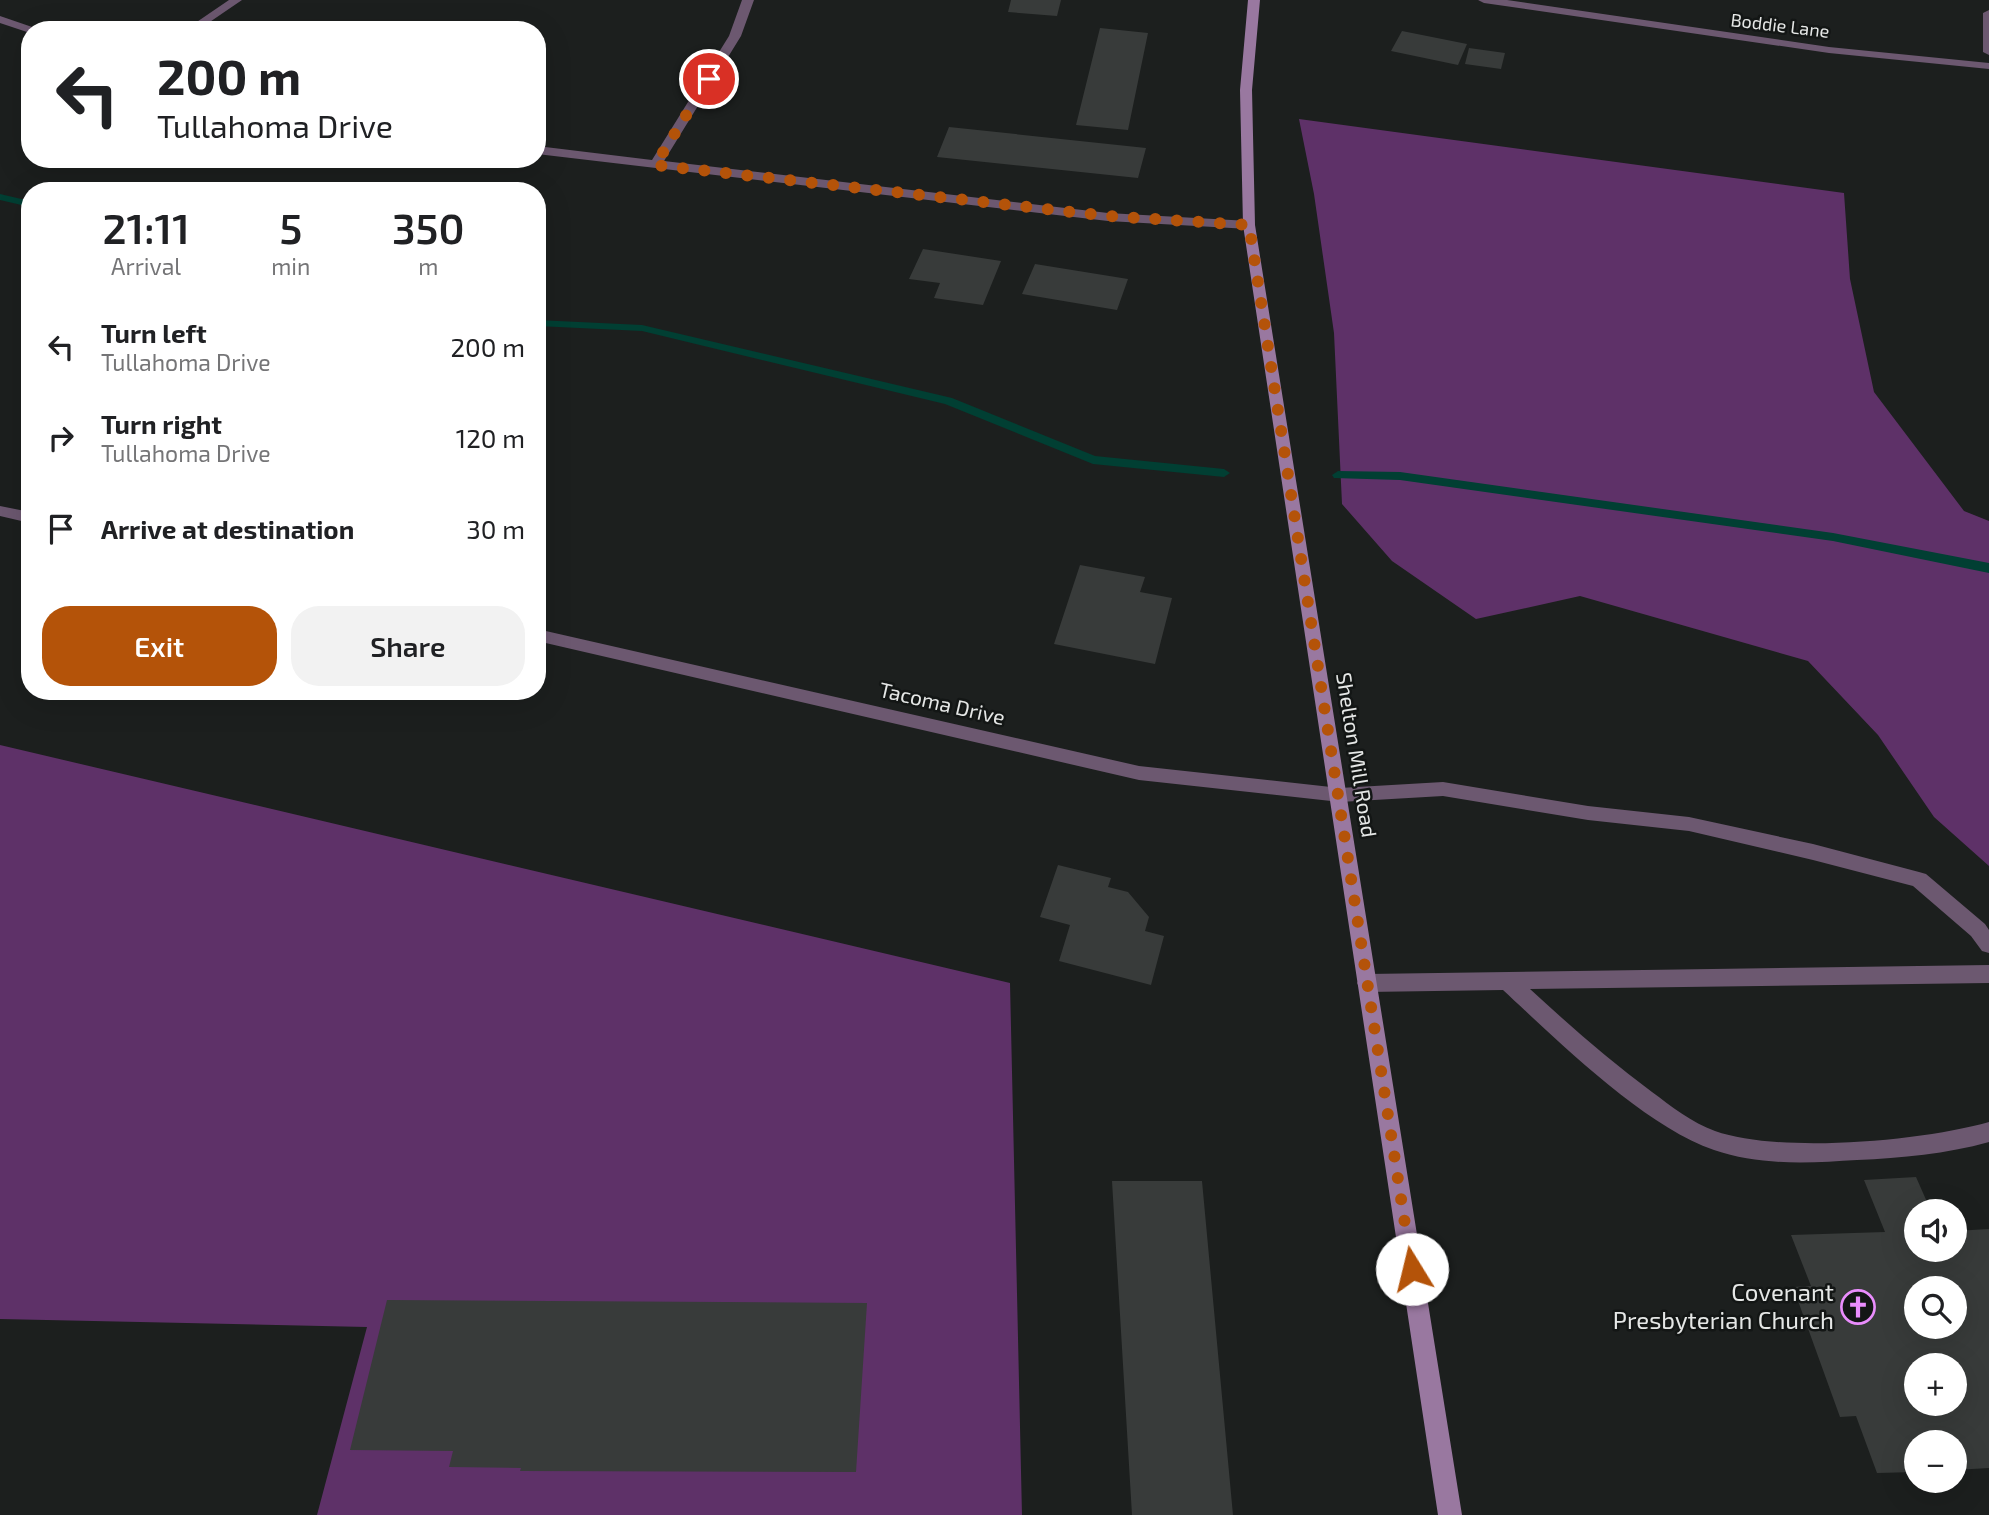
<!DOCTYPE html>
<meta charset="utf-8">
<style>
body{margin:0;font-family:"Exo 2",sans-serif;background:#f2f2f2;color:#202124;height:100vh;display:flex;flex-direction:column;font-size:26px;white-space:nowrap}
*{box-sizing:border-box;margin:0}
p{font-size:23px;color:#757577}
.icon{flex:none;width:38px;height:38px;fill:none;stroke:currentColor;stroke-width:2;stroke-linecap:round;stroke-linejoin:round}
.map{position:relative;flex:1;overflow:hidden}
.panel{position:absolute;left:21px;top:182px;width:525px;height:518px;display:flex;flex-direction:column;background:#fff;border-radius:28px;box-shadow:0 7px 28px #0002}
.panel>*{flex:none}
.banner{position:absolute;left:21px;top:21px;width:525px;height:147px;border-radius:28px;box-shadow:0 7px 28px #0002;background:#fff;color:#202124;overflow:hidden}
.controls{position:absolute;left:1904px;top:1199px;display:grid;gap:14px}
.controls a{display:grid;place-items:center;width:63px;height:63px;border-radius:50%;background:#fff;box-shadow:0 7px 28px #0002;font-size:35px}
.pin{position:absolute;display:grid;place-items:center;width:60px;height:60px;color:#fff;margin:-30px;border:4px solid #fff;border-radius:50%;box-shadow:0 2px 7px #0007}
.me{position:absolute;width:77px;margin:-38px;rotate:351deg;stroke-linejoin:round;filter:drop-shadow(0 0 5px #0008)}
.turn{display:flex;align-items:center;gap:24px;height:147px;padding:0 21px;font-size:32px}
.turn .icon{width:91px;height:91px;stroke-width:2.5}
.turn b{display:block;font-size:49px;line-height:60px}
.eta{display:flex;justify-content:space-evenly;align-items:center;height:119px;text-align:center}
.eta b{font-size:42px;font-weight:600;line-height:49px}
.button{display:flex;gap:14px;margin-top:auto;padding:14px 21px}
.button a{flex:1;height:80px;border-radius:28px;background:#b45309;color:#fff;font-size:28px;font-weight:600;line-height:80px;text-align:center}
.button a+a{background:#f2f2f2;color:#202124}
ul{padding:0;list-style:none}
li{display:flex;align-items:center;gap:21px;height:91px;padding:0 21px}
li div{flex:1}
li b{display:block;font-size:26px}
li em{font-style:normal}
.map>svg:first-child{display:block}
</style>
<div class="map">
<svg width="1989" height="1515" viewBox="0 0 1989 1515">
<rect width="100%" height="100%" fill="#1c1f1e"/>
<path fill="#5e3168" d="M1299,119l545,74 6,86 24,113 90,119 25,10v345l-55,-49 -56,-82 -70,-74 -228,-65 -104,23 -84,-58 -50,-57 -8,-171 -20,-139z
M0,745l1010,238 12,532h-705l50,-188 -367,-8z"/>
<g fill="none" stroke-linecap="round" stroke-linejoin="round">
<path fill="#013f33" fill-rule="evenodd" d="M0,194l30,7v6l-30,-7z
M537,320l105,5 310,73 143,58 129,13 6,4 -6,4 -131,-13 -148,-60 -303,-73 -105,-5z
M1338,471l62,1 433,61 156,30v10l-156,-32 -433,-61 -66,-2 -2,-3z"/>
</g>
<path fill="#383b3a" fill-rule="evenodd" d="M1011,0h50l-4,16 -49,-4z
M1100,28l48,5 -20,97 -52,-5z
M1402,31l65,13 -9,21 -67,-14z
M1469,48l36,5 -4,16 -36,-5z
M949,127l197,21 -8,30 -201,-21z
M923,249l78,12 -18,44 -49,-7 6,-15 -31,-4z
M1035,264l93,15 -11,31 -95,-16z
M1080,565l65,12 -5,15 32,6 -17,66 -101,-20z
M1058,865l53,13 -3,9 20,5 21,25 -4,14 19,5 -13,49 -92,-24 11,-36 -30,-8z
M1916,1177l15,34h-15v39h39v-19l34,-2v239l-34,2v-28h-39v30l-39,1 -21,-57 -16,1 -47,-130 18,-1 -20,-51 94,-3 -21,-52zM1916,1288h39v38h-39zM1916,1365h39v39h-39z
M1112,1181h90l31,334h-101z
M387,1300l480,3 -11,169 -336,-1 1,-3 -72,-1 4,-16 -103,-1z"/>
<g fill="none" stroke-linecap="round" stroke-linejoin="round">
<path fill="#6c5870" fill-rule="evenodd" d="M1443,782l145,24 101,11 124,27 106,28 7,2 59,50 4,6v23l-7,-2 -11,-15 -58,-50 -100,-26 -124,-29 -101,-11 -145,-24 -103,6 -6,-2 -3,-5 3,-5 6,-2z
M1989,965v18l-459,6c39,36 79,71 122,103 19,14 40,31 63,39 65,23 207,10 274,-9v20c-43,12 -87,16 -132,18 -47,3 -97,6 -143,-10 -70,-24 -156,-109 -211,-160l-136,2 -7,-3 -3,-6 3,-6 7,-3z"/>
<path fill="#6c5870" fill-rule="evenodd" d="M229,0h13l-44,30h-13z
M742,0h12l-13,36 -77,125 444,52 141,8 6,4 -6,4 -141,-8 -571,-67v-8l115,14 77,-124z
M1478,0h29l322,47 160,16v6l-160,-16 -345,-50z
M1989,10v45l-6,-3v-39z
M0,16l35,12 1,2h-6v3l-30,-10z
M0,506l30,6v11l-30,-7z
M537,629l602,137 201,22 6,2 3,5 -3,5 -6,2 -201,-22 -602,-139z"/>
<path fill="#9978a0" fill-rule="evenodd" d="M1248,0h12l-8,90 3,135 207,1290h-24l-195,-1290 -3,-135z"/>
</g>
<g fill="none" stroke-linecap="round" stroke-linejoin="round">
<path stroke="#b45309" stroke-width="12" stroke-dasharray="0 21.6" d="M709,79l-54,86 453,51 141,9 163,1044"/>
</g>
<defs>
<g id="church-ring" transform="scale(1.75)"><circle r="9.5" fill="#131615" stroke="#ea8dfd" stroke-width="1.5"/><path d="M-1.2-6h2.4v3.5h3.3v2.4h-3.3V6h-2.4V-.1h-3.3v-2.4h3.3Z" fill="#ea8dfd"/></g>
</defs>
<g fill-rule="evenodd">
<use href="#church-ring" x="1858" y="1307"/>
</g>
<g text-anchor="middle" stroke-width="5" stroke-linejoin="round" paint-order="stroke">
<g font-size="18" fill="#e5e7e6" stroke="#131615">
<text transform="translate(1780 26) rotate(7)" y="6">Boddie Lane</text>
</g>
<g font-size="21" fill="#e5e7e6" stroke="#131615">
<text transform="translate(942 704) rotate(13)" y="7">Tacoma Drive</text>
<text transform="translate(1356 755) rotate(81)" y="7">Shelton Mill Road</text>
</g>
<g font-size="24" fill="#e5e7e6" stroke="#131615" text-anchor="end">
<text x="1834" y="1301">Covenant<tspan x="1834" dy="28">Presbyterian Church</tspan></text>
</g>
</g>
</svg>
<div class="controls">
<a><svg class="icon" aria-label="sound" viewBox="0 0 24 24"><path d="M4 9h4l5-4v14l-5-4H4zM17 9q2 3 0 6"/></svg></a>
<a><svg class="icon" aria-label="search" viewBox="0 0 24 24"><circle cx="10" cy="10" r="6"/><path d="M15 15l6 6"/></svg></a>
<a>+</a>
<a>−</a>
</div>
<div class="pin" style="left:709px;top:79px;background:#d93025"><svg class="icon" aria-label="arrive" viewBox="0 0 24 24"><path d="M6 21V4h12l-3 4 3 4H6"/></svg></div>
<svg class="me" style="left:1412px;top:1269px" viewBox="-20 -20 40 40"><circle r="19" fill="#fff"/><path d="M0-13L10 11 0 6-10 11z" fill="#b45309"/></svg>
<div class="banner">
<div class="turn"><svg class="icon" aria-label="left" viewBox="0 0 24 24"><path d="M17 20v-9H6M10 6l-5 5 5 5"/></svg><div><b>200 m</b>Tullahoma Drive</div></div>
</div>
<section class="panel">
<div class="eta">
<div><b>21:11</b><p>Arrival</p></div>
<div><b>5</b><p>min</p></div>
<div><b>350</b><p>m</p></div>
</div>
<ul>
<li><svg class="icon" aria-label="left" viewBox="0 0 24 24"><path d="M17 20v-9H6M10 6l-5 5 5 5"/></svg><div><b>Turn left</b><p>Tullahoma Drive</p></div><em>200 m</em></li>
<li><svg class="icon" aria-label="right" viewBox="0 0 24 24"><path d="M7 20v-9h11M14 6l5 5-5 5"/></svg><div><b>Turn right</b><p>Tullahoma Drive</p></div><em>120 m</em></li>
<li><svg class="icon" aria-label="arrive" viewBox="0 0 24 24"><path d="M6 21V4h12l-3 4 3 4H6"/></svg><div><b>Arrive at destination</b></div><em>30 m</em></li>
</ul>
<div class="button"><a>Exit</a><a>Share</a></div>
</section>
</div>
